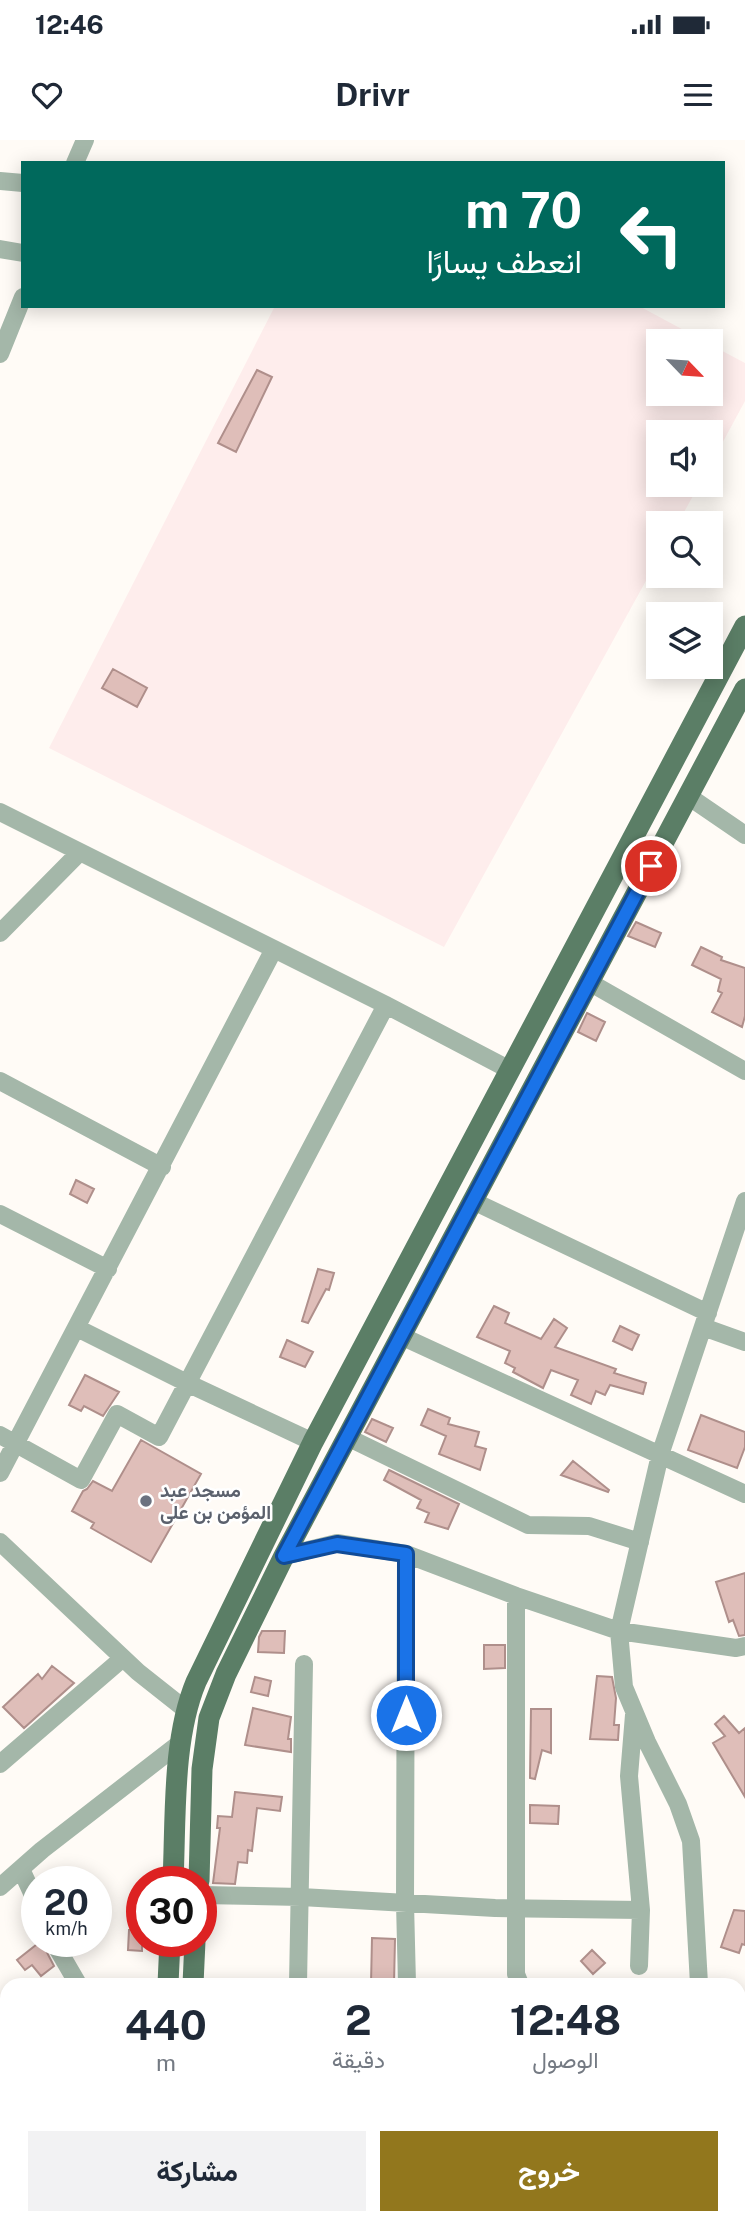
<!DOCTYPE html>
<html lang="ar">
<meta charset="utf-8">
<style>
body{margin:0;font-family:"Public Sans",Vazirmatn,sans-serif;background:#f2f2f3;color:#1f2937;direction:rtl;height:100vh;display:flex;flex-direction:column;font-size:26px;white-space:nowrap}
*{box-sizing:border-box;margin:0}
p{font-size:23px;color:#747a83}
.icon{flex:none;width:38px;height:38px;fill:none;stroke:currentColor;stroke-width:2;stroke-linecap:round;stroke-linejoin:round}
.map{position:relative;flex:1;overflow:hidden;direction:ltr}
.sheet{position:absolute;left:0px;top:1838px;width:746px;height:247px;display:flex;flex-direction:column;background:#fff;border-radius:21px 21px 0 0;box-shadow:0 4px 18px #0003;direction:rtl}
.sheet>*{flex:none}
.banner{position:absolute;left:21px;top:21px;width:704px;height:147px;border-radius:0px;box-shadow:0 4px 18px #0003;direction:rtl;background:#00695c;color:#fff;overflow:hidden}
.needle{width:46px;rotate:115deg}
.buttons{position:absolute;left:646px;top:189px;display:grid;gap:14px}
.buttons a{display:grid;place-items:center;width:77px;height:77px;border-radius:0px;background:#fff;box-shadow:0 4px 18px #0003;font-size:35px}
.speed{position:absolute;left:21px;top:1726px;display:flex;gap:14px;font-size:35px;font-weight:700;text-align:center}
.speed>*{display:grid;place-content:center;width:91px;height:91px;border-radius:50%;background:#fff;box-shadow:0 4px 18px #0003;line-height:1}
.speed small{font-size:18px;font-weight:400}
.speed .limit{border:10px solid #d22;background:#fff;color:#111}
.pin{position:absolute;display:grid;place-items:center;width:60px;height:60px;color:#fff;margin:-30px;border:4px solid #fff;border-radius:50%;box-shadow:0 2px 7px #0007}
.me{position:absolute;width:77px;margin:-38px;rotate:0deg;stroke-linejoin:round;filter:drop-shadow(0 0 5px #0008)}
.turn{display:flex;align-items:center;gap:24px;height:147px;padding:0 28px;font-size:32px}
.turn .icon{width:91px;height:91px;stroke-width:2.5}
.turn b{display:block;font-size:49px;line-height:60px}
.eta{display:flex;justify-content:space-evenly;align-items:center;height:119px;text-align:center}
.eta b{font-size:42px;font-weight:700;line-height:49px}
.cta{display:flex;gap:14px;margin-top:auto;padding:14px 28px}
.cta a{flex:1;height:80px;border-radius:0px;background:#92771d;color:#fff;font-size:28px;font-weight:700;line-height:80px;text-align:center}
.cta a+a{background:#f2f2f3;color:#1f2937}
.status{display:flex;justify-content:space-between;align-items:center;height:49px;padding:0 35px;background:#fff;direction:ltr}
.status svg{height:19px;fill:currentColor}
header{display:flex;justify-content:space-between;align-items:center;height:91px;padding:0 28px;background:#fff;font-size:32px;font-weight:700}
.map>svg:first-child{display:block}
</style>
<div class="status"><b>12:46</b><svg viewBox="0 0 49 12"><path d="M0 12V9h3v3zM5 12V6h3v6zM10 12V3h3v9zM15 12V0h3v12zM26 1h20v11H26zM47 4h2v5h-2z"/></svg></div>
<header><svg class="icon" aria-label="menu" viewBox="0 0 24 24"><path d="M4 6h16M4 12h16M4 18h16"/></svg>Drivr<svg class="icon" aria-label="heart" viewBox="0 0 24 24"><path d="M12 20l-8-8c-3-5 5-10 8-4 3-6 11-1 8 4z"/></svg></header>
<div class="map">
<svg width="745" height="2084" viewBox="0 0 745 2084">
<rect width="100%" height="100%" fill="#fffbf6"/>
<path fill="#feedec" d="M275,166h364l65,35h-46v53h52l1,-49 34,18v38l-34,63 -1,-32h-52v53h41l-21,38h-20v36l-214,388 -395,-199z"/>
<path fill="#dfbeb9" stroke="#af8f8b" stroke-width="2" d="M257,230l15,7 -36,75 -18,-9z
M113,529l34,19 -10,19 -35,-19z
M636,782l25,11 -6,14 -27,-11z
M701,807l21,10 -1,3 24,8v48l-3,11 -30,-15 10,-19 -4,-2 3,-12 -29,-14z
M587,873l18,9 -9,19 -18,-9z
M76,1040l18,9 -7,14 -17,-9z
M318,1129l16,4 -5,17 -3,-1 -18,34 -6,-2z
M494,1166l15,7 -4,10 36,16 13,-20 13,9 -12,19 61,22 -2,4 32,10 -3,11 -33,-9 -5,10 -9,-4 -5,13 -20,-9 7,-15 -27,-10 -8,18 -30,-16 2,-4 -10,-5 5,-12 -33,-14z
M620,1186l19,9 -7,15 -19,-9z
M287,1200l26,12 -8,15 -25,-10z
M85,1235l34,17 -16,24 -19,-10 -3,5 -12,-6z
M428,1269l22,9 -2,6 31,8 -4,14 11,3 -6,21 -41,-16 7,-18 -25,-11z
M701,1275l44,17v15l-8,21 -49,-18z
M372,1279l21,9 -7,14 -21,-10z
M141,1300l60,34 -50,88 -60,-34 3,-5 -22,-12 11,-20 4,-2 6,-8 19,10z
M573,1321l36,29 -1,2 -47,-17z
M389,1330l70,34 -11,25 -23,-7 4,-9 -12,-5 4,-8 -37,-20z
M745,1433v62l-6,1 -6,-16 -4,2 -13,-40z
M262,1491h23l-1,22 -26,-1 1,-15z
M484,1505h21v23l-21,1z
M52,1526l22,17 -50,45 -21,-21 35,-33 4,5z
M597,1536l15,1 4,21 -2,27h5l-1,15 -28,-1z
M255,1537l16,4 -3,15 -17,-4z
M253,1568l38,9 -3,22h3v13l-46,-7z
M531,1569h20v44l-9,-3 -7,29 -5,-1z
M724,1576l15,17 6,-5v69l-32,-54 12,-7 -10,-12z
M235,1652l47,5 -2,14 -23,-3 -5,43 -4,-1 -1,13 -9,-1 -3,22 -22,-1 7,-55h-3l1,-12 14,1z
M530,1665l29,1 -1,18 -28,-1z
M734,1770l11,1v34l-3,-1 -3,9 -18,-6z
M129,1790h13v21l-14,-1z
M372,1798l23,1 -1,45h-23z
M41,1801l13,25 -13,10 -9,-11 -7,5 -8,-10z
M592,1810l13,13 -12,11 -12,-13z"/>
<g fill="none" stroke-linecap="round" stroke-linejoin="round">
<path stroke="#a4b7a9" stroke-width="18" d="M75,23l10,-23
M0,41l23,2
M0,109l23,4
M0,214l23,-57
M688,656l57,39
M0,672l386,193 124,65
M0,793l79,-80
M589,842l156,89
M0,941l162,86
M473,1061l235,112
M0,1074l108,55
M703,1187l42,15
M77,1188l110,55 126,59
M401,1196l344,158
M0,1295l81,45 36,-66 42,23 227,-432
M347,1297l181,88 61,1 51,16
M0,1333l274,-524
M0,1402l138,130 48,38
M406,1414l-1,349 2,81
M284,1416l53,-13 69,11 110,42 103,35 117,17 9,-2
M516,1456v378l4,10
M634,1575l-5,61 12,134 -2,56
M0,1624l123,-106
M21,1729l16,35
M0,1747l42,-37 138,-107
M201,1755l100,2 194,11 146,2
M53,1801l25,43
M298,1844l6,-320
M699,1844l-8,-143 -13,-37 -31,-62 -23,-55 -5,-56 41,-176 85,-254
M0,1888l7,17
M738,1939l7,-4
M0,2064l8,20
M738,2070l7,6
M477,2084v-6l2,-1"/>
<path stroke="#5b7e66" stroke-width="21" d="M173,1741c3,-63 -1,-141 23,-199l117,-240 432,-816
M199,1741l3,-112 7,-51 17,-44 58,-118 461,-867
M168,1844l2,-43
M193,1844l2,-43
M156,2084v-7
M179,2084l1,-7"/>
</g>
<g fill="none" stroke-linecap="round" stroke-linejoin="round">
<g stroke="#114b97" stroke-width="18">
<path id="route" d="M406,1575v-161l-69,-10 -53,12 367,-690"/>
</g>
<use href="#route" stroke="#1a73e8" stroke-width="12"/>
</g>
<circle fill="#6b7280" stroke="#fff" stroke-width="2.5" cx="146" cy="1361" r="7"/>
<g text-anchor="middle" stroke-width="5" stroke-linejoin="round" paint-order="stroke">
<g font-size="19" font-weight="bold" fill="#5b616d" stroke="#fff" text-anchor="start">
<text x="160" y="1357">مسجد عبد<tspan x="160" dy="22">المؤمن بن على</tspan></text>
</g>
</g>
</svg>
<div class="buttons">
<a><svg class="needle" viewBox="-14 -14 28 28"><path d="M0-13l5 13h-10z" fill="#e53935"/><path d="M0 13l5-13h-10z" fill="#747a83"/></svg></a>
<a><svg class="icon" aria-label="sound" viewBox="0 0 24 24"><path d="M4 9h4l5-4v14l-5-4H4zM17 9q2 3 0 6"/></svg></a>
<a><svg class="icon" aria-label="search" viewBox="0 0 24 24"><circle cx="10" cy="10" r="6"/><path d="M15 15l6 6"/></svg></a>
<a><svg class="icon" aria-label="layers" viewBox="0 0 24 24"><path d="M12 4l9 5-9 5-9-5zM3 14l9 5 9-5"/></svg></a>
</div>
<div class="speed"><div>20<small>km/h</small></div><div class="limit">30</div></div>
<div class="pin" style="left:651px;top:726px;background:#d93025"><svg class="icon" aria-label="arrive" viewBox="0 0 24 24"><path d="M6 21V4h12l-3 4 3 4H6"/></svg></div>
<svg class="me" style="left:406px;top:1575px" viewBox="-20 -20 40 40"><circle r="17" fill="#1a73e8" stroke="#fff" stroke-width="3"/><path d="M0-11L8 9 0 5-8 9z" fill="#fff"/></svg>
<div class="banner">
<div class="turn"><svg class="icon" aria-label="left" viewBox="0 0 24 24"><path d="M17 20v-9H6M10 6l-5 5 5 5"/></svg><div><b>70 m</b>انعطف يسارًا</div></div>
</div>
<section class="sheet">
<div class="eta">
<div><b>12:48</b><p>الوصول</p></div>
<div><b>2</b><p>دقيقة</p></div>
<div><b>440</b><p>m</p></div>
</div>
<div class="cta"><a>خروج</a><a>مشاركة</a></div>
</section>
</div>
